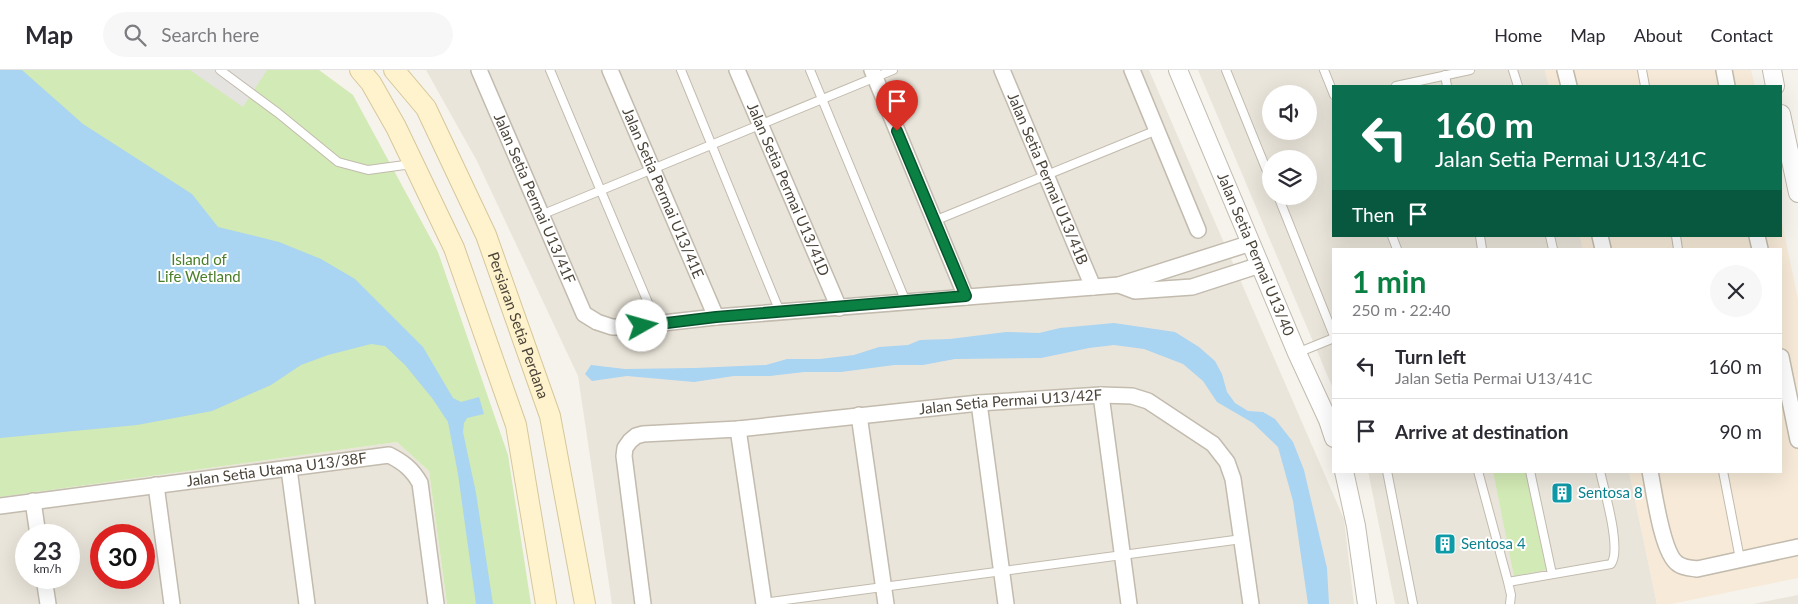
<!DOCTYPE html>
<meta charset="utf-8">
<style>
body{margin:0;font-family:Lato,sans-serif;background:#f7f7f7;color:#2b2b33;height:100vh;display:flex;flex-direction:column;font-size:19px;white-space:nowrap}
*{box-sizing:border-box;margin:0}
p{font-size:16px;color:#7c7c81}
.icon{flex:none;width:28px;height:28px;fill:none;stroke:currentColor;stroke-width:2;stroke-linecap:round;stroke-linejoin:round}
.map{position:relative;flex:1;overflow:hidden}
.side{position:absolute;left:1332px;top:178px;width:450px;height:225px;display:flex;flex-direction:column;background:#fff;border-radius:0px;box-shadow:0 5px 20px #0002}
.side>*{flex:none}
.banner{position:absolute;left:1332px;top:15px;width:450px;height:152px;border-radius:0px;box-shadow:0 5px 20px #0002;background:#0b6e4f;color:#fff;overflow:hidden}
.buttons{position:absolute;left:1262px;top:15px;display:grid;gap:10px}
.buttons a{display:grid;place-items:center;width:55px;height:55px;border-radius:50%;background:#fff;box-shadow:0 5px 20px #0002;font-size:25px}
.speed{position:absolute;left:15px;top:454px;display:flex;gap:10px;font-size:25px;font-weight:700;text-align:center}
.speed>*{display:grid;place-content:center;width:65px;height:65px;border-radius:50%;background:#fff;box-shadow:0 5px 20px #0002;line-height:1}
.speed small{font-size:12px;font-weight:400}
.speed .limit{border:8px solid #d22;background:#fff;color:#111}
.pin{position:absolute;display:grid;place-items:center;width:42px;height:42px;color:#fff;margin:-51px -21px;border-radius:50% 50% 50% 0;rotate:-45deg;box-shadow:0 0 5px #0007}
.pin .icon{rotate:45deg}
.me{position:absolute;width:55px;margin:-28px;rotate:83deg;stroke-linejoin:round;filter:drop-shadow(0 0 4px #0008)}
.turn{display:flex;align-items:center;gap:18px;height:105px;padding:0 20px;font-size:22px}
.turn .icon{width:65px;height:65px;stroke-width:2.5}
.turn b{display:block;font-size:35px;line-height:42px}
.then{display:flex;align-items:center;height:48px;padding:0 20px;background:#0003;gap:10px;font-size:19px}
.round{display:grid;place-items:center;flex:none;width:52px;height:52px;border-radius:26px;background:#f7f7f7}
.head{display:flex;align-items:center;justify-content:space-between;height:85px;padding:0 20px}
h1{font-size:30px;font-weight:700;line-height:38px;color:#0b8043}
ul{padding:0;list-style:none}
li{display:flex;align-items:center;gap:15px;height:65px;padding:0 20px;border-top:1px solid #e1e1e2}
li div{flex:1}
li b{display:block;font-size:19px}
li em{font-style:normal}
header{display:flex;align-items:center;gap:30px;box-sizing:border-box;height:70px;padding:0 25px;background:#fff;border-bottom:1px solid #e1e1e2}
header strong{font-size:24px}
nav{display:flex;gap:28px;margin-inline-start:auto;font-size:18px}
.search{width:350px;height:45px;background:#f7f7f7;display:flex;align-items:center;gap:12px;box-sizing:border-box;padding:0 18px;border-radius:28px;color:#7c7c81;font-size:19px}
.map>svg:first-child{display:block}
</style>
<header>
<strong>Map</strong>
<div class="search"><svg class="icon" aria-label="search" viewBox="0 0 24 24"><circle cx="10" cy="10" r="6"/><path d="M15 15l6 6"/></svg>Search here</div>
<nav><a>Home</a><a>Map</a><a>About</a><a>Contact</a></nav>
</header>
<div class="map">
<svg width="1798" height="534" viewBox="0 0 1798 534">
<rect width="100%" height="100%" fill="#f6f3ec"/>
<path fill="#eae5da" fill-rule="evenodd" d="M426,0h723l195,449 10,85h-742l-34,-228 -101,-215z
M1198,0h347l4,16h-215v150h246l3,13h-249v142zM1271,24h38v37h-38zM1271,89h38v37h-38z
M397,372l32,29 18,133h-447v-107zM26,465h43v43h-43zM101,465h43v43h-43z
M1368,401h261l28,133h-262z
M1798,525v9h-45z"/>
<path fill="#f7ead8" d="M1545,0h206l4,16h-206z
M1781,148l17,82v278l-127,26h-14l-28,-133h152v-222h-198l-3,-13h201z"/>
<path fill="#d2eab5" d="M0,0h319l34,25 85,157 70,203 23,149h-84l-18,-133 -32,-29 -397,55z
M1493,401h33l20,99 -32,6z"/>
<path fill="#e5e3e0" d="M190,0h77l-24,37z"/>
<path fill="#a9d4f2" d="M0,0h22l61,54 109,70 26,33 61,15 42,17 34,20 68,68 30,51 8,4 18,-5 5,17 -17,4 -3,5 -1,9 13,61 17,111h-17l-18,-130 -10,-52 -16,-24 -27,-33 -20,-19 -14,-2 -43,11 -27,10 -30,20 -59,26 -75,14 -137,13z
M1114,253l61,9 24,15 16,14 7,13 5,18 8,11 13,8 15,1 12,7 18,23 11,28 23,98 2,36h-21l-15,-103 -15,-54 -25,-24 -36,-21 -14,-21 -20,-17 -39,-15 -30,-4 -25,3 -48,10 -86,1 -32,6h-29l-53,7h-37l-34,4h-36l-40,6 -67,-6 -35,5 -7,-7 6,-9 34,4 70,-1 71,-3 21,-6h33l34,-4 25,-8 29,-2 12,-5 30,-1 56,-7 33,1 21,-5z"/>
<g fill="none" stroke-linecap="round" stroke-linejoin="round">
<g stroke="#c2bbae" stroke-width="10">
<path id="service" d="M220,0l58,43 60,49 30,8 44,-6
M550,0l107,254
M681,0l99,242
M810,0l96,232
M1226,0l45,111
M1324,0l10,25
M1513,0l5,16
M1642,0l3,16
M1445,5l2,11
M1396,16l74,-16
M1278,126l56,140
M541,145l352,-145
M934,151l223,-91
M1392,166l5,13
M1480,166l2,13
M1550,166l3,13
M1676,166l2,13
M1297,283l37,-15
M1387,401l26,133
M1478,401l30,111 3,13 -1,9
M1530,401l22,103
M1723,401l17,88
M1508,512l103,-18c11,-15 -7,-74 -11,-93
M763,533l479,-64"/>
</g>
<g stroke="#c2bbae" stroke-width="18">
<g id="minor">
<path id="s1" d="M479,0l105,244 13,8 15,5h15l89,-10 403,-32 132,-42"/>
<path id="s2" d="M610,0l106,247"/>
<path id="s3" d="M737,0l102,238"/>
<path d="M872,0l94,227"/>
<path id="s4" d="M1002,0l91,217"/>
<path d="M1132,0l66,160"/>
<path d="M1565,0l4,16"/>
<path d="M1724,0l3,16"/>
<path d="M1600,166l3,13"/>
<path d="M1757,166l3,13"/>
<path d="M1119,215l16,6 57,-4 68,-22"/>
<path d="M1781,287l17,83"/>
<path d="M1101,325l28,209"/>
<path d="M979,333l27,201"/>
<path d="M859,345l27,189"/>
<path d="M738,359l26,175"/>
<path d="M289,399l18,135"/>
<path d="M1650,401c4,20 12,83 28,93 6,4 13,4 19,5l101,-22"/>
<path d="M156,415l16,119"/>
<path d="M33,431l5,34"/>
<path id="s5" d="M0,436l389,-51c14,7 23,14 31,28l16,121"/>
<path d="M44,508l4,26"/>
<path id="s6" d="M643,534l-19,-148 1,-8 5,-7 6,-5 7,-2 95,-5 241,-26 122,-8 31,1 16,5 65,43 14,18 6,17 18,125"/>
</g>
</g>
<g stroke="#c2bbae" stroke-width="20">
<g id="tertiary">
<path id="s7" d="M1178,0l119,283 31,67 6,18"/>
<path d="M1772,0l3,16"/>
<path d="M1781,44l17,79"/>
<path d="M1344,401l12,55 11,78"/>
</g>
</g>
<g stroke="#d6c79b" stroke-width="22">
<g id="secondary">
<path d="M360,0l11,13 25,44 58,121 62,177 30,179"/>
<path id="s8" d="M394,0l32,38 60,127 64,181 35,188"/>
</g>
</g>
<use href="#service" stroke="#fff" stroke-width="8"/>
<use href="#minor" stroke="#fff" stroke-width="15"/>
<use href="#tertiary" stroke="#fff" stroke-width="18"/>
<use href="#secondary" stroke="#fff3cd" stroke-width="20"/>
</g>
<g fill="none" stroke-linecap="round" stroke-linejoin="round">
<g stroke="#07532c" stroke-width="12">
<path id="route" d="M642,256l74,-9 250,-21 -69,-165"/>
</g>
<use href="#route" stroke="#0b8043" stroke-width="9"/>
</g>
<defs>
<g id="building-square" transform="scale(1.125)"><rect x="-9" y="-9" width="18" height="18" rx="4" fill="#0f9aa8" stroke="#fff"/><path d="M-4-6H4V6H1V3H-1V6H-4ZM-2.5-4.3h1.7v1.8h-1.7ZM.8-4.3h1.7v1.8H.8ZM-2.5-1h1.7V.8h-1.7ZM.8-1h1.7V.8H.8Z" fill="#fff"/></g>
</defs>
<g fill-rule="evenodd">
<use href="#building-square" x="1562" y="423"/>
<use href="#building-square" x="1445" y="474"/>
</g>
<g text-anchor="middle" stroke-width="4" stroke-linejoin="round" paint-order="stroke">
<g font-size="15" fill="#4b4439" stroke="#fff">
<text dy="5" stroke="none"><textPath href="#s4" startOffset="118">Jalan Setia Permai U13/41B</textPath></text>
<text dy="5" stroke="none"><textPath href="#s3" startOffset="130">Jalan Setia Permai U13/41D</textPath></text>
<text dy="5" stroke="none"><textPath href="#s2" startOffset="134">Jalan Setia Permai U13/41E</textPath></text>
<text dy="5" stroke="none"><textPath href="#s1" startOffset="140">Jalan Setia Permai U13/41F</textPath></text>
<text dy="5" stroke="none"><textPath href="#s7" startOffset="200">Jalan Setia Permai U13/40</textPath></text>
<text dy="5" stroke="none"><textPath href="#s8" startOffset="286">Persiaran Setia Perdana</textPath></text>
<text dy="5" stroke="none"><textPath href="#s6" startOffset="550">Jalan Setia Permai U13/42F</textPath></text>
<text dy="5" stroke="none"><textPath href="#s5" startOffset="279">Jalan Setia Utama U13/38F</textPath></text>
</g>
<g font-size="15" fill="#4a7f2a" stroke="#fff">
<text x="199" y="195">Island of<tspan x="199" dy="17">Life Wetland</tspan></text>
</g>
<g font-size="15" fill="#0d838f" stroke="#fff" text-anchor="start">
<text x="1578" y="428">Sentosa 8</text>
<text x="1461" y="479">Sentosa 4</text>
</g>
</g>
</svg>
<div class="buttons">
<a><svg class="icon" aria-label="sound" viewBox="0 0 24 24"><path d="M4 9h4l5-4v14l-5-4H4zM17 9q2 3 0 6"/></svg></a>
<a><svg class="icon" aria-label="layers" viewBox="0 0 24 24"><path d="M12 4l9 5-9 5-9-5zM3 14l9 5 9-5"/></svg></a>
</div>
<div class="speed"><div>23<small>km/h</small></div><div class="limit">30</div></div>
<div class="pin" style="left:897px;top:61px;background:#d93025"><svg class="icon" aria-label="arrive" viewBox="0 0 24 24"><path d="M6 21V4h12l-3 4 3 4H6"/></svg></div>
<svg class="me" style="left:642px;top:256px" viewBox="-20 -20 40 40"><circle r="19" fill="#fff"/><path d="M0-13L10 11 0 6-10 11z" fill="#0b8043"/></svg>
<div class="banner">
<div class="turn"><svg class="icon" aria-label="left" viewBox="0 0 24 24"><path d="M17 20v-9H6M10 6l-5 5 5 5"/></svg><div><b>160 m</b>Jalan Setia Permai U13/41C</div></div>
<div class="then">Then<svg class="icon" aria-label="arrive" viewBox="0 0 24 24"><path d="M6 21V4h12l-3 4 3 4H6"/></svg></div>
</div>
<section class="side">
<div class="head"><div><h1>1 min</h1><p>250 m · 22:40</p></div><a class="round"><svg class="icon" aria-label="close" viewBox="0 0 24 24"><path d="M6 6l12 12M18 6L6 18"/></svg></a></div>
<ul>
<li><svg class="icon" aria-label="left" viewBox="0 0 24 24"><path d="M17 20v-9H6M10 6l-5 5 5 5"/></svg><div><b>Turn left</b><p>Jalan Setia Permai U13/41C</p></div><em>160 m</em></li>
<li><svg class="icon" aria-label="arrive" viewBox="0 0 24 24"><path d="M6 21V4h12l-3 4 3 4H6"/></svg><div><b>Arrive at destination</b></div><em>90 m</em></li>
</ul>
</section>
</div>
